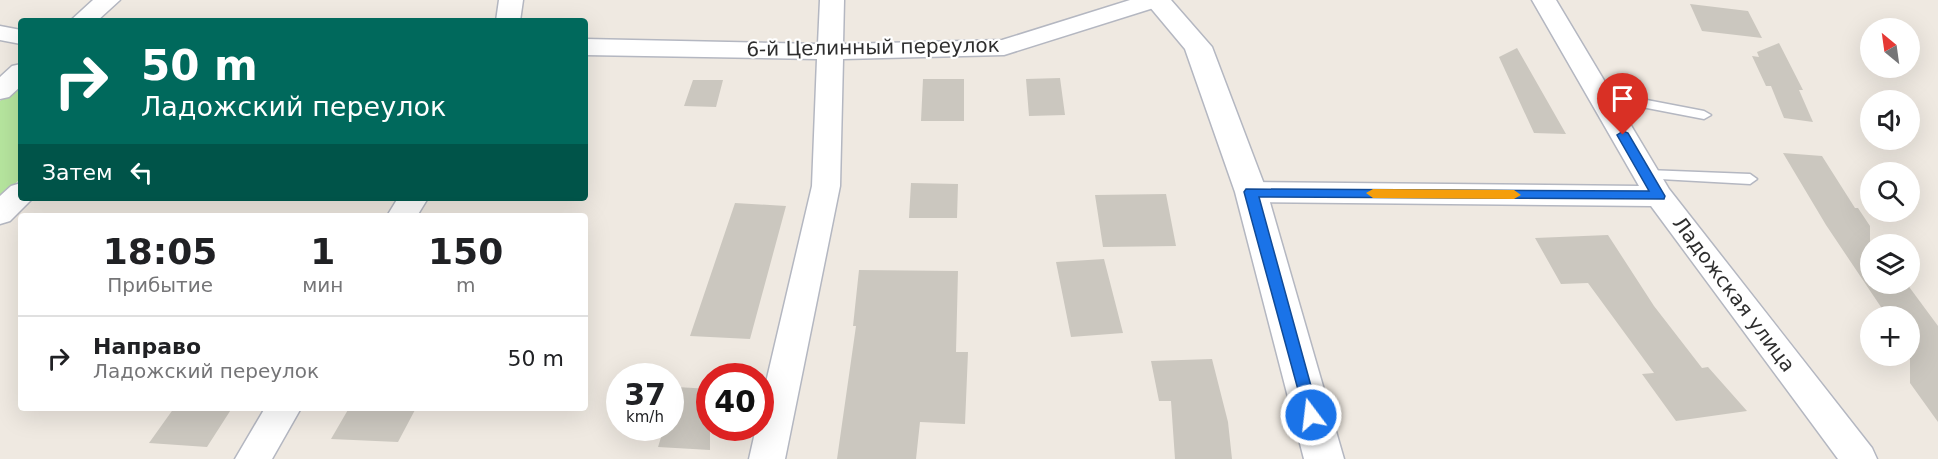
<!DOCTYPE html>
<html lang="ru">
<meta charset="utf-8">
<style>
body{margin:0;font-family:"DejaVu Sans",sans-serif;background:#f2f2f2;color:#202124;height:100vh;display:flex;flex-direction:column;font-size:22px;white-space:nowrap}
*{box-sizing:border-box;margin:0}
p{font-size:20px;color:#757577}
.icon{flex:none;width:33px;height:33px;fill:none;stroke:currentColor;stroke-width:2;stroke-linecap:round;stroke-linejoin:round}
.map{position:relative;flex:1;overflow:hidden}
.drawer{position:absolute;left:18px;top:213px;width:570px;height:198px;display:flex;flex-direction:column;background:#fff;border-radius:6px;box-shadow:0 6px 24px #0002}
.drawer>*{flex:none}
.guide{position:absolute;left:18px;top:18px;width:570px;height:183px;border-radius:6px;box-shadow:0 6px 24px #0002;background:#00695c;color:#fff;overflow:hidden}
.needle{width:39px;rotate:331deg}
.controls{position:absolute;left:1860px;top:18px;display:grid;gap:12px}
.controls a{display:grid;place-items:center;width:60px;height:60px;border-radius:50%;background:#fff;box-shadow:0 6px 24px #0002;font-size:30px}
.speed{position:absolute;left:606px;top:363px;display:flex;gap:12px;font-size:30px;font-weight:700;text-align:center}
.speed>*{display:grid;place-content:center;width:78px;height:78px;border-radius:50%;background:#fff;box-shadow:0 6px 24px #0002;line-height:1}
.speed small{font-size:15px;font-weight:400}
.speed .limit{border:9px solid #d22;background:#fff;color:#111}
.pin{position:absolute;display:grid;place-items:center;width:51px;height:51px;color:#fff;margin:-62px -26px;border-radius:50% 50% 50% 0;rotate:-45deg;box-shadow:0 0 6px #0007}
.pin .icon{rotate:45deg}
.me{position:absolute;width:66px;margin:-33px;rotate:345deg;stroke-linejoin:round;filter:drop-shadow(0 0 4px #0008)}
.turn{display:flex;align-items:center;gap:21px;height:126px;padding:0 24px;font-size:27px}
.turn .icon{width:78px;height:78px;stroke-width:2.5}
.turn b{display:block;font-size:42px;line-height:51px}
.then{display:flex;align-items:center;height:57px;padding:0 24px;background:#0003;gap:12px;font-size:22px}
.eta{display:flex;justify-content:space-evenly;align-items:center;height:102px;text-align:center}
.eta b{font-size:36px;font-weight:800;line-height:42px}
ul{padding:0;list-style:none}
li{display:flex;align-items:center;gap:18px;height:84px;padding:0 24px;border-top:2px solid #e0e0e0}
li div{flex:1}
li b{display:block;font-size:22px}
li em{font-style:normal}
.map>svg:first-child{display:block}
</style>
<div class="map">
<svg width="1938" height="459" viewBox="0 0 1938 459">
<rect width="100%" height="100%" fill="#efe9e1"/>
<path fill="#b6e59e" d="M21,83v95l-21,20v-97z"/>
<path fill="#cbc7bf" d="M1690,4l58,7 14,27 -60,-7z
M1779,43l24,47h-4l14,32 -29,-4 -13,-32h-5l-14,-30 7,1 -2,-5z
M1517,48l49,86 -32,-1 -35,-76z
M1060,78l5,37 -36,1 -3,-37z
M923,79h41v42h-43z
M693,80h30l-7,27 -32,-1z
M1783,153l39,3 33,52h3l12,18v58h37l31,42v96l-28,-39v-67h-23l-61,-91z
M911,183l47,1 -1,34h-48z
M1166,194l10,52 -73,1 -8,-52z
M735,203l51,3 -36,133 -60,-3z
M1608,235l46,71 48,62 6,-1 39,44 -71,10 -34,-47 12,-1 -66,-90 -27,1 -26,-46z
M1104,259l19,74 -52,4 -15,-75z
M859,270l99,1 -2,81h12l-3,72 -45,-2 -4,37h-79l19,-133h-3z
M1212,359l16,63 4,37h-57l-4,-58h-12l-8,-40z
M677,387l33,2v61l-52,-3 6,-19h6v-22z
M174,408h58l-25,39 -58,-4z
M349,408h67l-18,34 -67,-3z"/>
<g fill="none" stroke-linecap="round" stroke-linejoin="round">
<g stroke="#b4b7c1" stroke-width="3">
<path id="lane" d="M1600,91l104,20 7,4 -7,4 -109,-21 -2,-3 2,-3z
M1647,170l103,4 7,5 -7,5 -108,-6 -2,-3z"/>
</g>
<g stroke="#b4b7c1" stroke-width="3">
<path id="street" d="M93,0h27l-23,21h-27z
M499,0h24l-3,21h-24z
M820,0h24l-1,44 159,-4 128,-40h37l-4,5 -159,50 -161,4 -3,127 -55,273h-36l7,-31h4v-20l52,-222 5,-127 -232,-4v-16l233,5z
M1532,0h24l113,189 203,259 5,11h-39l-187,-253 -400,-4 -10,-3 -4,-7 4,-7 10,-3 388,4z
M0,26l21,4v14l-21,-4z
M21,64v22l-12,11 -9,2v-22l12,-11z
M21,183v15h12l-23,23 -10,3v-28l11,-10z
M398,198h30l-11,18h-30z
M265,408h36l-29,51h-37z"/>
</g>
<g stroke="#b4b7c1" stroke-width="3">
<path id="secondary" d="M1144,0h27l41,47 55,145 77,267h-40l-69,-267 -50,-143z"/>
</g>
<use href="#lane" fill="#fff" fill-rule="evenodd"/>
<use href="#street" fill="#fff" fill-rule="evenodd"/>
<use href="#secondary" fill="#fff" fill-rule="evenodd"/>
</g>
<path fill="#1a73e8" stroke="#114b97" stroke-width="1.5" d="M1623,131l5,2 37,63 -1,3 -405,-2 60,218 -2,4 -6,2 -5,-2 -62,-227 2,-3 403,2 -32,-56z"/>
<path fill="#f59e0b" d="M1373,189l141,1 7,5 -7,4 -141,-1 -7,-5z"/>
<g text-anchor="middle" stroke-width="4.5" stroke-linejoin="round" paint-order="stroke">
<g font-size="20" fill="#2e2e2e" stroke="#fff">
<text transform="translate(873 47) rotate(-1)" y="7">6-й Целинный переулок</text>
<text transform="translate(1734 294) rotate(53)" y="7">Ладожская улица</text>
</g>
</g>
</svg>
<div class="controls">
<a><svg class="needle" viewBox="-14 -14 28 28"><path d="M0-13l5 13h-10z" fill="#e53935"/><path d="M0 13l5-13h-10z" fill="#757577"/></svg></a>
<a><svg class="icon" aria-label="sound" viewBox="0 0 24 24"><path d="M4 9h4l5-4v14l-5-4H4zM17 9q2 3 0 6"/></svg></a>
<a><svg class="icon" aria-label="search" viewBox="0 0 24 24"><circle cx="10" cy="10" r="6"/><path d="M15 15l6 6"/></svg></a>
<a><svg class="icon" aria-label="layers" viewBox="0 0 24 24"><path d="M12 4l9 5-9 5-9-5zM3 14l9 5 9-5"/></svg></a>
<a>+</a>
</div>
<div class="speed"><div>37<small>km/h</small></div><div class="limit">40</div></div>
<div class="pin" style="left:1623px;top:135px;background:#d93025"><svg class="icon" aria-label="arrive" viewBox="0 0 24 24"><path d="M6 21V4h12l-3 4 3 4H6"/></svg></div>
<svg class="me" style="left:1311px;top:415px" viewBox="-20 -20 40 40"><circle r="17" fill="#1a73e8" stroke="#fff" stroke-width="3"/><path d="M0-11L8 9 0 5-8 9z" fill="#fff"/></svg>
<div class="guide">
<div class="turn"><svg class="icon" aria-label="right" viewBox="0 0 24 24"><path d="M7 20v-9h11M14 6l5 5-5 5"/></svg><div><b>50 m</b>Ладожский переулок</div></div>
<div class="then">Затем<svg class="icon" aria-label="left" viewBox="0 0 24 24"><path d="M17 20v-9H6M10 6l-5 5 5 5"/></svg></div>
</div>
<section class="drawer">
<div class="eta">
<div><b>18:05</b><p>Прибытие</p></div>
<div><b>1</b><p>мин</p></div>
<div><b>150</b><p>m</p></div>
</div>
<ul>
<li><svg class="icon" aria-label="right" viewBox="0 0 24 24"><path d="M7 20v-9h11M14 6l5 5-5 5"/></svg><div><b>Направо</b><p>Ладожский переулок</p></div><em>50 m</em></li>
</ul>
</section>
</div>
